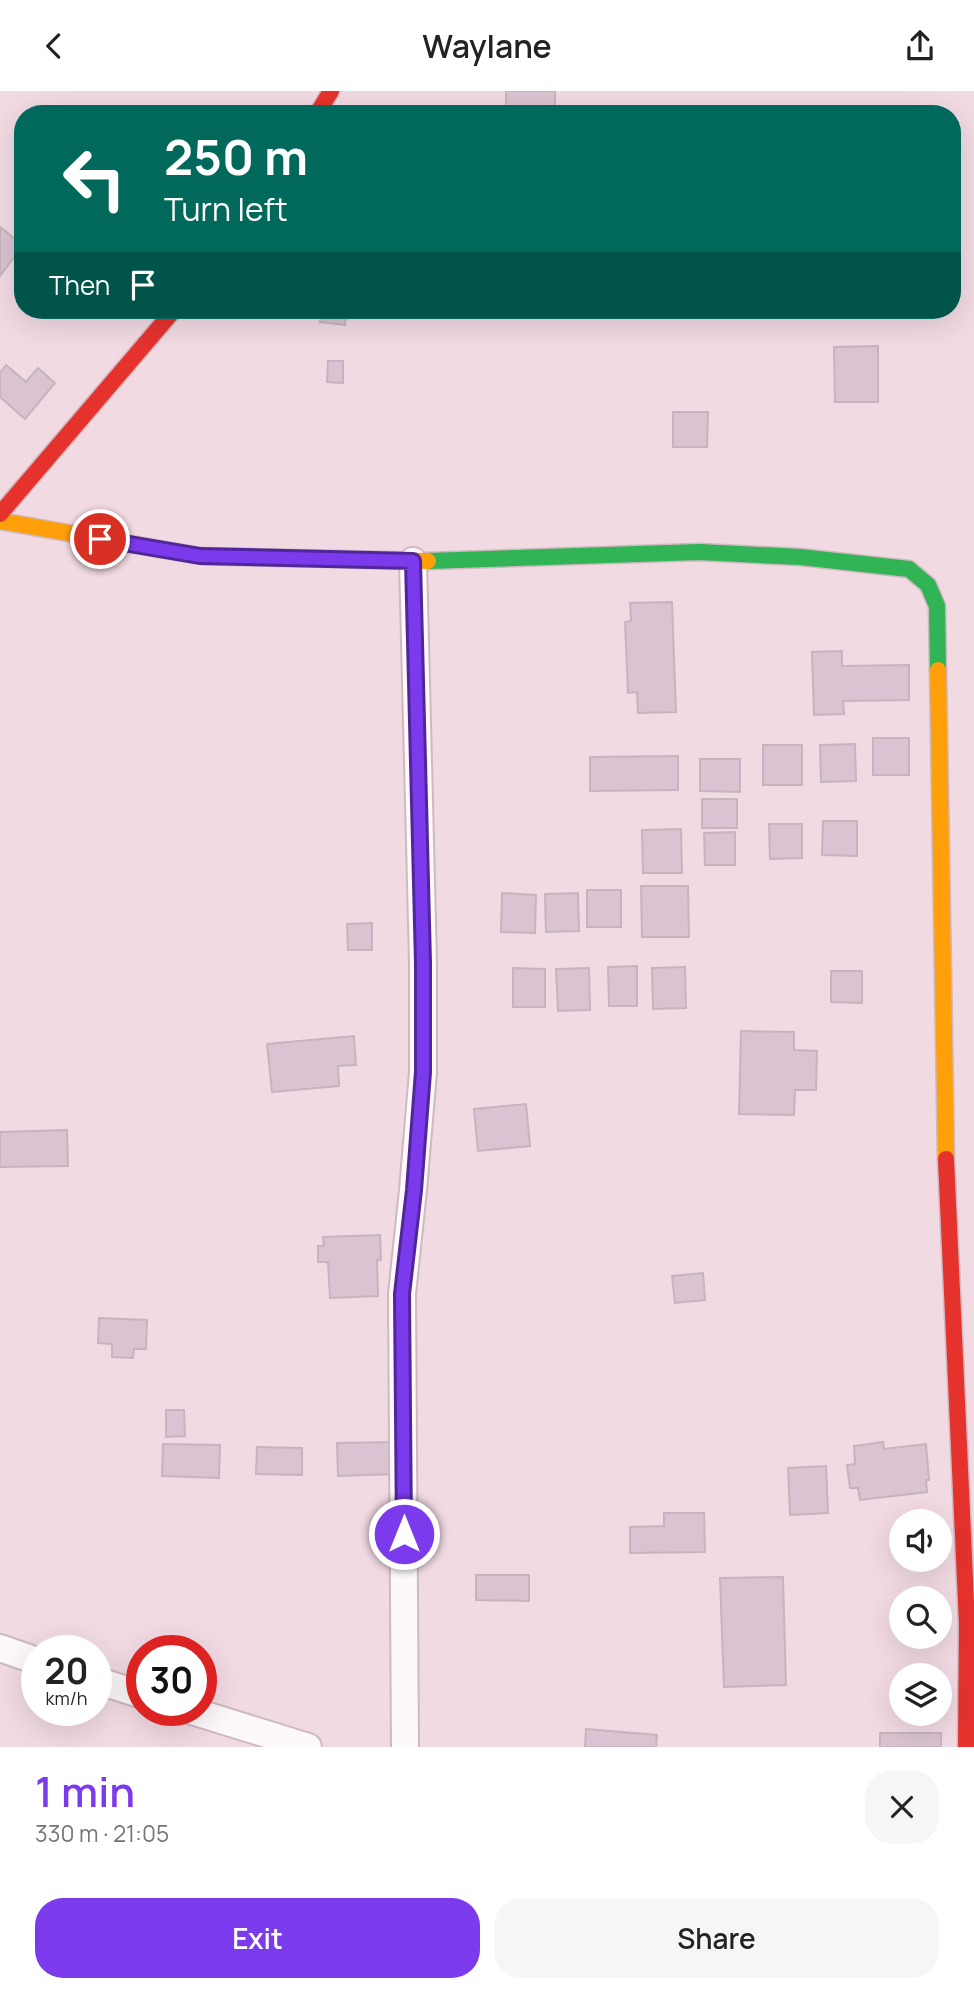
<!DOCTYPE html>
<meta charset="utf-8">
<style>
body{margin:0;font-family:Manrope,sans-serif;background:#f6f6f6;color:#222;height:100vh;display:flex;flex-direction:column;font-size:26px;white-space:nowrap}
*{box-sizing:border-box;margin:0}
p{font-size:23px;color:#767676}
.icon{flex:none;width:38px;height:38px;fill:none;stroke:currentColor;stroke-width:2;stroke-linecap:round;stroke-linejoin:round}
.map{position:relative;height:1656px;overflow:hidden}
.details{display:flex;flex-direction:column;background:#fff;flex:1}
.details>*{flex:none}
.hud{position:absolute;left:14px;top:14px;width:947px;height:214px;border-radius:28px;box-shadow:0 7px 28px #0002;background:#00695c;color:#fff;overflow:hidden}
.fabs{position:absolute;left:889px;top:1418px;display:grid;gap:14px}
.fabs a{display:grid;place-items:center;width:63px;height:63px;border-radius:50%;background:#fff;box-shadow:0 7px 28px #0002;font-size:35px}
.speed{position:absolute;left:21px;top:1544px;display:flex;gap:14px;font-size:35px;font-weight:700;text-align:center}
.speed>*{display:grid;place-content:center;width:91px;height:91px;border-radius:50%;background:#fff;box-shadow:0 7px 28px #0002;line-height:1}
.speed small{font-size:18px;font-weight:400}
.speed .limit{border:10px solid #d22;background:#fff;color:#111}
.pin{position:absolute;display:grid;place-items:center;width:60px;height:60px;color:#fff;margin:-30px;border:4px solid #fff;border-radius:50%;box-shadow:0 2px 7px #0007}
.me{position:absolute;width:77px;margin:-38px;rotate:0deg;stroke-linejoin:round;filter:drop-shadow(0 0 5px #0008)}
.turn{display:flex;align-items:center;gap:24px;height:147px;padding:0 35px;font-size:32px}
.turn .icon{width:91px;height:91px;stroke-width:2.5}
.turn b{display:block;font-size:49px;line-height:60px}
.then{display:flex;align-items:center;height:66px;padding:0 35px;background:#0003;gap:14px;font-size:26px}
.round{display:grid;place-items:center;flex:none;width:74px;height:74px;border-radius:28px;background:#f6f6f6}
.headline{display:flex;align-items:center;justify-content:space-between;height:119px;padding:0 35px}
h1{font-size:42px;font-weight:600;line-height:52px;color:#7c3aed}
.button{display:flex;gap:14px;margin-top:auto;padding:14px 35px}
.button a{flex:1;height:80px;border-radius:28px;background:#7c3aed;color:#fff;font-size:28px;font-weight:600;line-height:80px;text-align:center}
.button a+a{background:#f6f6f6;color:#222}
header{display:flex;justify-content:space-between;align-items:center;height:91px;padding:0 35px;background:#fff;font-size:32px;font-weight:600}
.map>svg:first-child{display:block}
</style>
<header><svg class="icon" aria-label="back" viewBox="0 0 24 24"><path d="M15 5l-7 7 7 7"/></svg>Waylane<svg class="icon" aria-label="share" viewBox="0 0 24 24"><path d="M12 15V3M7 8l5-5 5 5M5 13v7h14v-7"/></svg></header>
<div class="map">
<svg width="974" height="1656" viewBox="0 0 974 1656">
<rect width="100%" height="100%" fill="#f2dae3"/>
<path fill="#dbc3d1" stroke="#c7b4be" stroke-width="2" d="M506,0h49v23h-49z
M0,136l23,18 -23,31z
M321,219h26l-2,15 -25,-3z
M878,255v56h-43l-1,-55z
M328,270h15v22l-16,-1z
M6,274l20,17 12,-14 17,15 -30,36 -25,-22v-24z
M673,321h35l-1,35h-34z
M672,511l4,110 -38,1 -1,-21 -9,1 -3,-71 6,-1 -1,-18z
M842,560v15l67,-1v35l-66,1 1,13 -30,1 -2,-63z
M873,647h36v37h-36z
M855,653l1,37 -35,1 -1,-37z
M763,654h39v40h-39z
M678,665v34l-88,1v-34z
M700,668h40v33l-40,-1z
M702,708h35v29h-35z
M823,730h34v35l-35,-1z
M769,733h33v34l-32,1z
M681,738l1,44h-39l-1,-43z
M735,741v33h-30l-1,-32z
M641,795h47l1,51h-47z
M587,799h34v37h-34z
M502,802l34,2 -1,38 -34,-1z
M578,802l1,38 -33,1 -1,-38z
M372,832v27h-24l-1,-26z
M637,875v40h-28l-1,-39z
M685,876l1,41 -33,1 -1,-41z
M513,877l32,1v38h-32z
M589,877l1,42 -32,1 -2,-42z
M831,880h31v32l-31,-1z
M741,940l53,1v18l23,1 -1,39h-21l-1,25 -55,-1z
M354,945l2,29 -18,1 1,20 -67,6 -5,-48z
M526,1013l4,42 -52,5 -4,-42z
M67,1039l1,36 -68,1v-35z
M380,1144l1,25h-4l1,36 -48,2 -2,-36h-10v-16h6l-1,-9z
M703,1182l2,27 -30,3 -3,-27z
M99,1227l48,2 -1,29h-12l-1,9 -21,-1v-13l-14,-1z
M166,1319h18l1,26 -19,1z
M396,1351l1,32 -59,2 -1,-33z
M883,1351l1,7 42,-5 3,36h-3l1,12 -67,8 -2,-12h-8l-3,-23 8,-1 -1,-18z
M163,1353l57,1 -1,33 -57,-2z
M257,1356l45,1v27l-46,-1z
M826,1375l2,47 -38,2 -2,-47z
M664,1422h40l1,39 -75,1v-26l34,-1z
M476,1484h53v26l-53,-1z
M783,1486l3,108 -62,2 -4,-109z
M586,1638l71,6 -1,12h-71z
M880,1642h61v14h-61z"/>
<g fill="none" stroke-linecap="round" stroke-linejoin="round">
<g stroke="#cfb9c1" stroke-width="30">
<path id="street" d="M0,1557l37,13
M96,1589l46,15
M189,1619l119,37
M405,1656l-3,-453 11,-104 10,-118v-109l-10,-402"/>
</g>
<g stroke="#cfb9c1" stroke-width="19">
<path id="fast" d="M428,470l271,-9 101,5 109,12 19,16 9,21 1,64"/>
</g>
<g stroke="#cfb9c1" stroke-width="19">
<path id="slow" d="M0,430l200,35 228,5
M938,579l8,489"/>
</g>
<g stroke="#cfb9c1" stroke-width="19">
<path id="jam" d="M317,23l14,-23
M0,423l174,-204
M946,1068l21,465 -1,123"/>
</g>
<use href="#street" stroke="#fdf9fb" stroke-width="26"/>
<use href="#fast" stroke="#30b455" stroke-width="16"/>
<use href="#slow" stroke="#ff9f0a" stroke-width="16"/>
<use href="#jam" stroke="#e5322d" stroke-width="16"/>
</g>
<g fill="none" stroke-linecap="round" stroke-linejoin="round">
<g stroke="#51269a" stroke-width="18">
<path id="route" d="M100,448l100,17 213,5 10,402v109l-9,118 -12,104 2,240"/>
</g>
<use href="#route" stroke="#7c3aed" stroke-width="12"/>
</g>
</svg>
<div class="fabs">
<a><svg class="icon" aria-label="sound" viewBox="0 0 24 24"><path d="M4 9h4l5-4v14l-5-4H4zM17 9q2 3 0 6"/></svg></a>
<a><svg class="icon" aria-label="search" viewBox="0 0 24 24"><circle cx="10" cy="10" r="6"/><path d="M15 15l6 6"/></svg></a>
<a><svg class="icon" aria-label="layers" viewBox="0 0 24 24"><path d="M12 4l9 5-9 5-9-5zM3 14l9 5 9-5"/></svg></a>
</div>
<div class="speed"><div>20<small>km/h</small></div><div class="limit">30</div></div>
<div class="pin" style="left:100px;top:448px;background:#d93025"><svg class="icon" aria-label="arrive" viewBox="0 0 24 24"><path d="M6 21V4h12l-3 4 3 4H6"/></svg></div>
<svg class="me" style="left:404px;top:1443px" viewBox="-20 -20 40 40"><circle r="17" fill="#7c3aed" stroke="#fff" stroke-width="3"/><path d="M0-11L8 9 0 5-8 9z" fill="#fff"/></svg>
<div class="hud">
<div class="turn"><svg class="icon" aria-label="left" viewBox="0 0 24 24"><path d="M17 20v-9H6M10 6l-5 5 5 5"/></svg><div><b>250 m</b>Turn left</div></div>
<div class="then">Then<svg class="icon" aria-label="arrive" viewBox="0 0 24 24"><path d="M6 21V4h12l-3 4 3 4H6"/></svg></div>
</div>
</div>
<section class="details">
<div class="headline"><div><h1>1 min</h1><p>330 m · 21:05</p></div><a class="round"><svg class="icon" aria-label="close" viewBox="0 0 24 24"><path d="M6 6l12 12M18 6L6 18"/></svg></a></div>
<div class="button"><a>Exit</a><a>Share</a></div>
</section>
